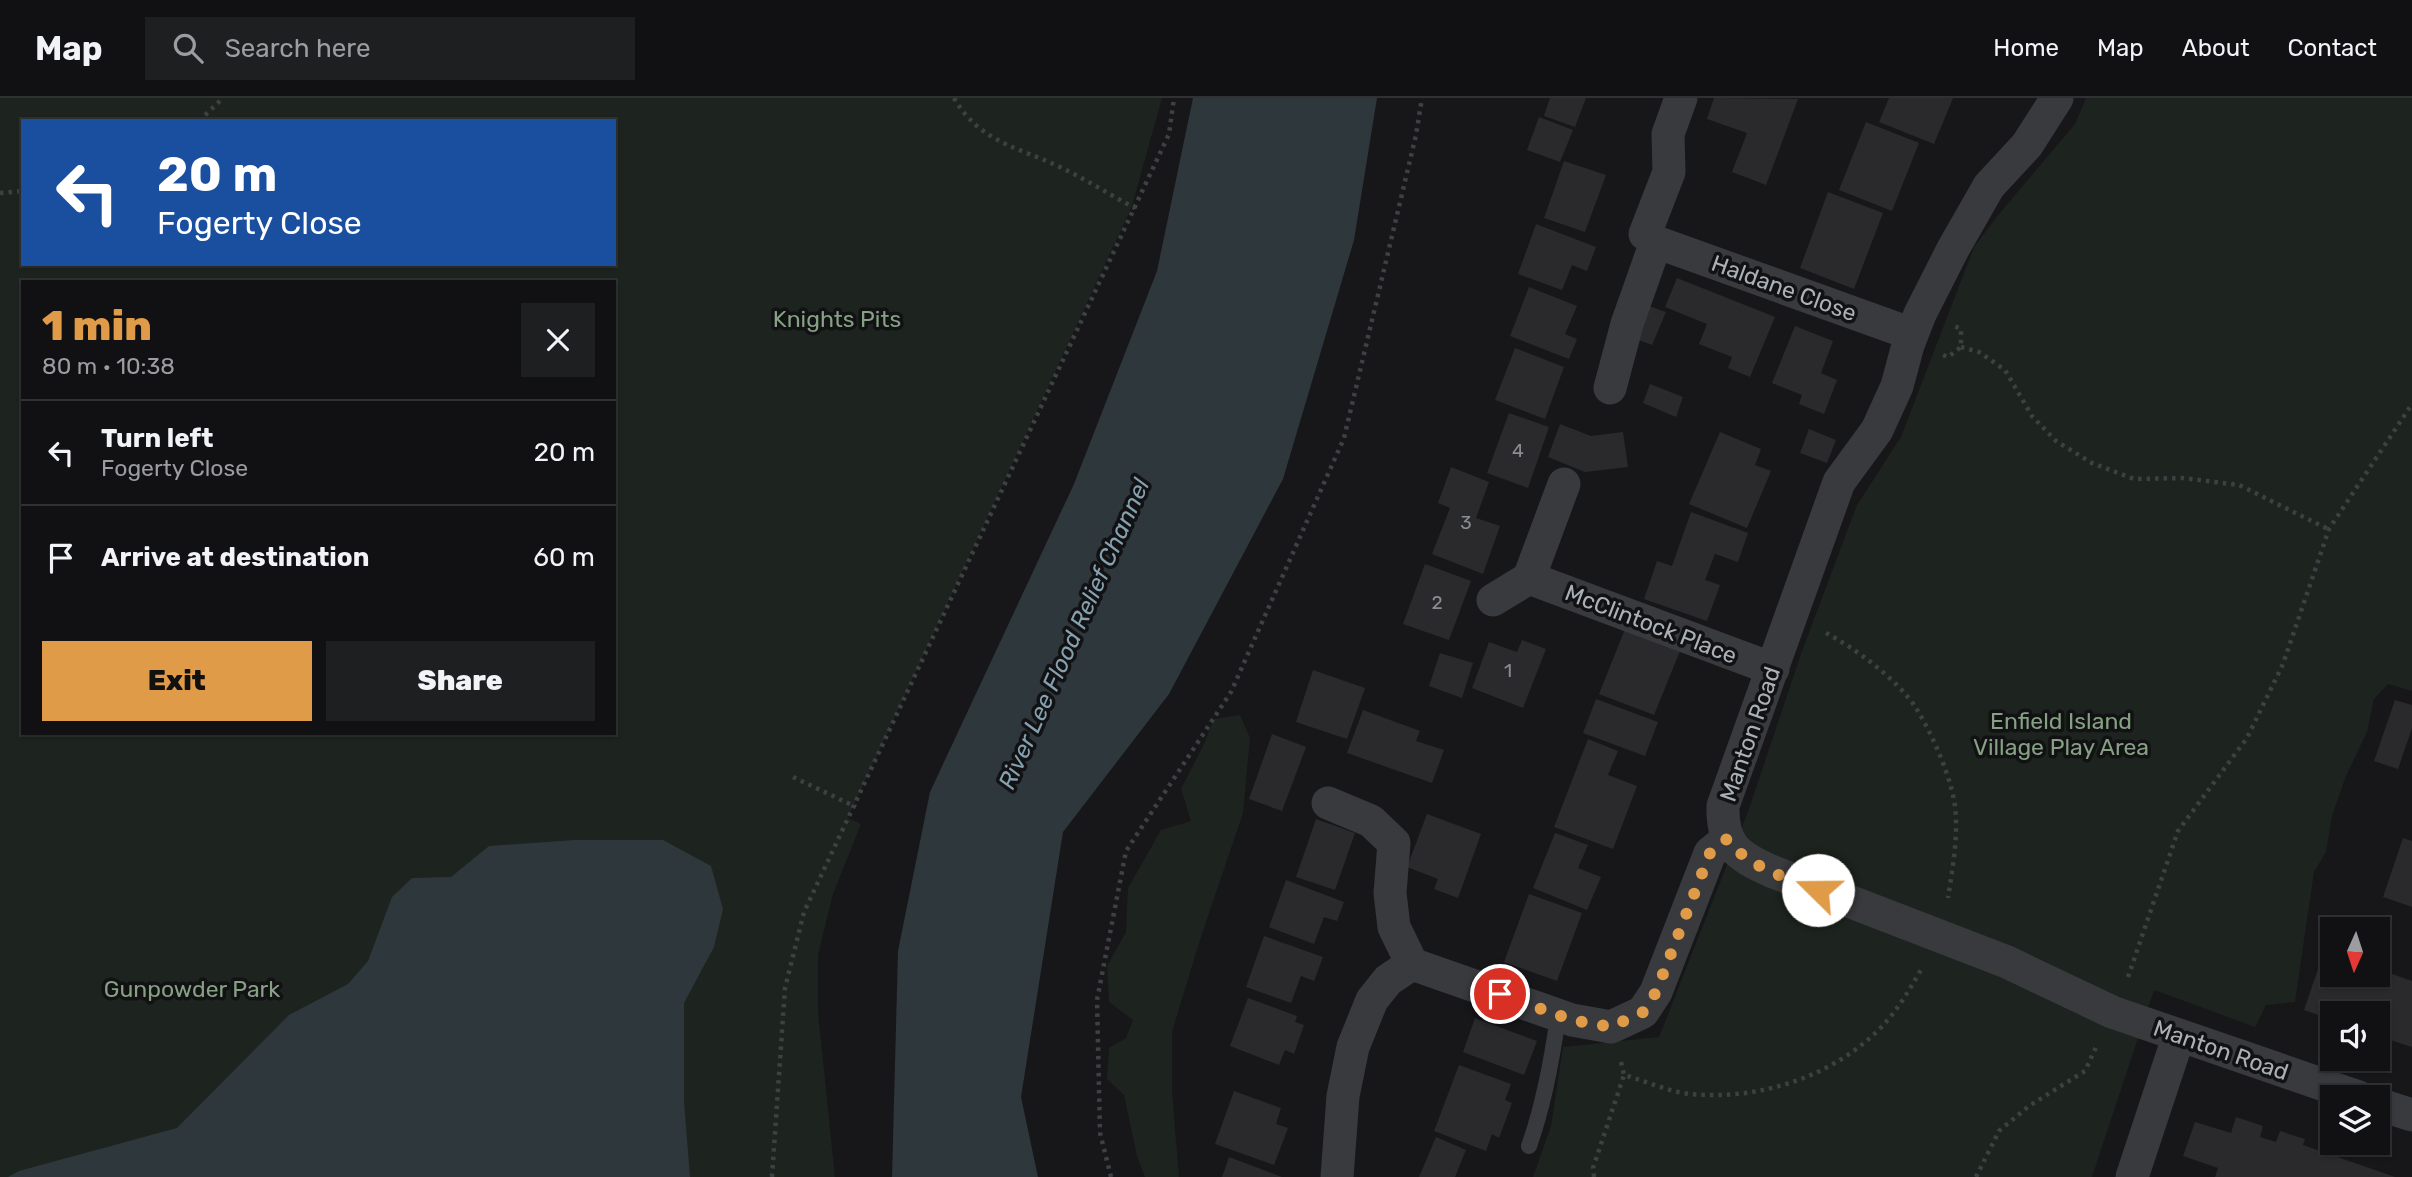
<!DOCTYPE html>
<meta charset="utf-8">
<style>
body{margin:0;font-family:Rubik,sans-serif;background:#1e1f21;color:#f1f3f6;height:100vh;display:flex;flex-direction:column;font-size:26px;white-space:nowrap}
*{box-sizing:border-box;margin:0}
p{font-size:23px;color:#9c9da0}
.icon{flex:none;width:38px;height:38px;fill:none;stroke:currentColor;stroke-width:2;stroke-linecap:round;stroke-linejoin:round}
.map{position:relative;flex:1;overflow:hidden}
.drawer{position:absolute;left:21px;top:182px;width:595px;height:455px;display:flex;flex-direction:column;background:#111113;border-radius:0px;box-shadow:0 2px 5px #0004,0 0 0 2px #303133}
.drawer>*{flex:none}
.guide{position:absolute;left:21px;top:21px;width:595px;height:147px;border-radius:0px;box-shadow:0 2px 5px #0004,0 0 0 2px #303133;background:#1a4fa0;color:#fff;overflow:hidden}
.needle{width:46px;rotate:183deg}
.tools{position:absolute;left:2320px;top:819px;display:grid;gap:14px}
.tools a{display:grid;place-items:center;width:70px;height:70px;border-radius:0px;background:#111113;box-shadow:0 2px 5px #0004,0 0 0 2px #303133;font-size:35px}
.pin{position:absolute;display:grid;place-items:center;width:60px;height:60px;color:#fff;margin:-30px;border:4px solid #fff;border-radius:50%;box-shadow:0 2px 7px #0007}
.me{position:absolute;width:77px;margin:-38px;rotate:292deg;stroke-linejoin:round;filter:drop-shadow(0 0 5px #0008)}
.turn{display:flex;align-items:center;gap:24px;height:147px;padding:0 21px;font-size:32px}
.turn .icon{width:91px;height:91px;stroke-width:2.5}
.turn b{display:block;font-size:49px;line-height:60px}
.round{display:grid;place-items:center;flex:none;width:74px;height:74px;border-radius:0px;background:#1e1f21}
.head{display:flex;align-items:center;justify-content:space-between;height:119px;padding:0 21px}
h1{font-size:42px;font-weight:800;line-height:52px;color:#df9b48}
.button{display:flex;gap:14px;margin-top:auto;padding:14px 21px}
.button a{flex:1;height:80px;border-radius:0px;background:#df9b48;color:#111;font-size:28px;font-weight:800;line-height:80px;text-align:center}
.button a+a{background:#1e1f21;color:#f1f3f6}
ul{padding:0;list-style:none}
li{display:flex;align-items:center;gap:21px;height:105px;padding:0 21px;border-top:2px solid #303133}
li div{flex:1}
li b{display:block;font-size:26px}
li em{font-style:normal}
header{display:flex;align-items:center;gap:42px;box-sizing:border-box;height:98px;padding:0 35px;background:#111113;border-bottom:2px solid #303133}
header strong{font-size:33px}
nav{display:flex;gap:38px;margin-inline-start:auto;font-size:24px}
.search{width:490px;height:63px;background:#1e1f21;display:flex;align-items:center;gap:18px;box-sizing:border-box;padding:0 24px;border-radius:0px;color:#9c9da0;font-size:26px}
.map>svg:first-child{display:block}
</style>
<header>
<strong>Map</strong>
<div class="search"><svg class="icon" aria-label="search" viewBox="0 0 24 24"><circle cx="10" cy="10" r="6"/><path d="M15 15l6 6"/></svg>Search here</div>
<nav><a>Home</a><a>Map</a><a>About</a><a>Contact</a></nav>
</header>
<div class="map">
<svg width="2412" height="1079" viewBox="0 0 2412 1079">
<rect width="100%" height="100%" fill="#171719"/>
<path fill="#1d231e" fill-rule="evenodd" d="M0,0h1162l-30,108 -284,612 13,6 -28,70 -15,61v57l17,165h-835zM23,23h591v143h-591zM23,184h591v451h-591z
M2086,0h326v593l-24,-7 -14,15 -7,33 -21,44 -14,40 -6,36 -12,20 -19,130 -29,3 -11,22 -101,-37 -62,187h-559l18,-51 12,-79 96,-10 90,-228 53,-158 55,-146 44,-68 73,-190 25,-33 76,-90z
M1240,617l10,23 -7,75 -43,127 -28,92v60l7,85h-34l-8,-21 -13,-61 -17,-16 2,-31 17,-10 7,-18 -24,-18 -2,-36 19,-34 2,-44 33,-58 30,-9 -10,-32 21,-41 12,-29z"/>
<path fill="#2e373b" d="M1193,0h184l-23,142 -71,239 -114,215 -106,138 -42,265 17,80h-146l6,-226 32,-159 144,-308 83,-213z
M575,742h88l48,26 12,43 -9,38 -30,56v99l6,75h-682l11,-6 158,-43 112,-113 59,-31 20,-23 24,-64 20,-19 39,-1 38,-31z"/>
<path fill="#2a2a2c" d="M1550,0h36l-11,29 -31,-11z
M1714,0l84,1 -32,86 -34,-13 15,-39 -40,-14z
M1889,0h64l-19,46 -55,-22z
M1539,19l34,13 -13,32 -33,-12z
M1866,24l53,21 -27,68 -53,-21z
M1564,63l42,14 -21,57 -41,-14z
M1828,94l55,21 -29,76 -54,-21z
M1536,126l60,23 -9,24 -15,-6 -10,25 -44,-16z
M1677,180l98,39 -25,60 -22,-9 4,-11 -33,-13 8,-20 -42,-17z
M1529,189l48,19 -12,28 12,5 -8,20 -59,-23z
M1646,207l20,7 -14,33 -19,-7z
M1795,228l38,15 -12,32 16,7 -13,34 -25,-10 3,-9 -30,-12z
M1515,250l49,19 -19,52 -50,-19z
M1650,286l33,13 -7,20 -33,-14z
M1509,315l40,14 -21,61 -41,-15z
M1560,326l31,12 32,-4 5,35 -43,5 -37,-15z
M1809,331l27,11 -9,23 -27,-10z
M1720,334l41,17 -6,16 16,6 -24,57 -58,-24z
M1451,369l38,15 -13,36 24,8 -17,48 -51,-20 18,-46 -12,-5z
M1691,414l57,21 -10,29 -23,-8 -10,26 15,5 -13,36 -63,-22 13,-38 15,5z
M1425,466l46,17 -22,59 -46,-16z
M1625,531l55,22 -26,64 -55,-21z
M1522,542l24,9 -23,59 -51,-20 17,-46 28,10z
M1440,555l33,10 -11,35 -33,-12z
M1313,572l52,18 -18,51 -51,-17z
M1596,601l62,23 -13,34 -62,-23z
M2395,602l17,5v23l-14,41 -24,-8z
M1363,612l57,21 -4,10 28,9 -12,33 -85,-30z
M1272,636l34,13 -24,64 -33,-12z
M1588,641l30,12 -10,24 29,11 -24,63 -59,-22z
M1427,716l54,20 -23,64 -24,-9 4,-10 -31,-12z
M1316,721l39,14 -20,57 -39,-13z
M1555,735l33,12 -10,23 23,9 -14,33 -54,-22z
M2403,740l9,3v66l-29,-10z
M1286,782l58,22 -7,19 -13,-4 -10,27 -45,-17z
M1529,796l53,19 -25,68 -53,-19z
M1264,838l59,21 -9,24 -13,-5 -10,27 -45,-16z
M2324,853l9,2v22h45v-6l34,12v66l-34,-11v-23h-45v7l-29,-10z
M1248,900l49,18 -2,6 9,3 -10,29 -9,-4 -6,15 -49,-19z
M1475,920l62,23 -13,34 -61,-23z
M1459,967l52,19 -6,16 7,3 -13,35 -7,-4 -6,17 -52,-20z
M1234,993l47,17 -5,16 12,4 -14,37 -59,-21z
M2236,1019l27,9 -3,11 16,5 4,-11 25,8 -2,6 92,32h-180l3,-9 -35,-12 12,-34 36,11z
M1436,1039l30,13 -11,27h-36z
M1229,1059l53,20h-60z"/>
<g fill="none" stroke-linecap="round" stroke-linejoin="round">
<path stroke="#3e4144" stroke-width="4.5" stroke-dasharray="3.5 5" stroke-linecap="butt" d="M954,0c26,45 65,49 108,70 25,12 48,27 73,40
M199,23l24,-23
M0,95l23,-2
M1961,249l18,5 26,18 27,46 24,25 36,22 42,16 49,-1 56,7 89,44
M1943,257l5,2 13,-10v-18l-7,-3
M1826,535c29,15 72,47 90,75 15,24 29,56 36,83 9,33 1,74 -4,107
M793,679l63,30
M2128,879l50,-146 69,-93 36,-74 46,-135 83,-125
M1621,964l3,13c22,6 45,17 67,19 69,7 148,-19 195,-72 14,-16 25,-35 36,-54
M772,1079l13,-189 19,-76 365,-778 5,-36
M1111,1079l-11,-44 -3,-133 29,-149 105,-159 113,-254 72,-303 6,-37
M1594,1079l-1,-9 31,-93
M1976,1079l23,-46 30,-25 56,-35 12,-26"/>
<path stroke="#383a3d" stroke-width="16" d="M1529,1048c15,-42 23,-86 29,-130"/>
<path stroke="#383a3d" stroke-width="33" d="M1681,0l-13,36 1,38 -24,62 11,8 256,92
M2057,0l-30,47 -38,41 -36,63 -33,65 -12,31 -11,41 -20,44 -38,52 -116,324c-1,39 14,50 48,65l236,91 105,50 247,85
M1610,290l17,-64 29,-82
M1529,480l244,91
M1493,502l36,-22 35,-94
M1328,705l43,18 23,22 -4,50 4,34 18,37
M2378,1006l34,11
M1337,1079l6,-81 10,-49 19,-47 16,-20 24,-16 160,56 39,7 32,-15 13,-20 54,-139 17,-14
M2132,1079l47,-142"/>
</g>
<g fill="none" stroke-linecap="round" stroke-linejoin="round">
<path stroke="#df9b48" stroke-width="12" stroke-dasharray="0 21.6" d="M1500,896l72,26 39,7 32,-15 13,-20 54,-139 17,-14c22,29 58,38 91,51"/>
</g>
<g text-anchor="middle" stroke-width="7" stroke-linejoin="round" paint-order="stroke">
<g font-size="19" fill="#898e94">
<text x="1518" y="359">4</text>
<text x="1466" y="431">3</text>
<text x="1437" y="511">2</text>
<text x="1508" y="579">1</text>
</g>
<g font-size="23" fill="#aab0b7" stroke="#121214">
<text transform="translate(1784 190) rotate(20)" y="8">Haldane Close</text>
<text transform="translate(1651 526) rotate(21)" y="8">McClintock Place</text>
<text transform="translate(1750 636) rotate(-71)" y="8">Manton Road</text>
<text transform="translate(2221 952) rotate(19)" y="8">Manton Road</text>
</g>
<g font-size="23" fill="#85a083" stroke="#121214">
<text x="837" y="229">Knights Pits</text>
<text x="2061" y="631">Enfield Island<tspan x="2061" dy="26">Village Play Area</tspan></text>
<text x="192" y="899">Gunpowder Park</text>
</g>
<g font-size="24" font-style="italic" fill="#85a0ae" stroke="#121214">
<text transform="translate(1074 536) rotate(-66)" y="8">River Lee Flood Relief Channel</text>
</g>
</g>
</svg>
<div class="tools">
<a><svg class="needle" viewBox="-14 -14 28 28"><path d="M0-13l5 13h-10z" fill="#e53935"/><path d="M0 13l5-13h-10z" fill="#9c9da0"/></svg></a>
<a><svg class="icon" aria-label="sound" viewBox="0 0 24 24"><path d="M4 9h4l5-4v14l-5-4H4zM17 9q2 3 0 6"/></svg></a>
<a><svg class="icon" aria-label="layers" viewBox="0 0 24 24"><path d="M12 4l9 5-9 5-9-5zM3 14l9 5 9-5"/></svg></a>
</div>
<div class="pin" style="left:1500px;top:896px;background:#d93025"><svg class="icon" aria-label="arrive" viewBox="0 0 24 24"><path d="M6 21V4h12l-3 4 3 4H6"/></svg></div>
<svg class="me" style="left:1818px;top:792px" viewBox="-20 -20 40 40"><circle r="19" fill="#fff"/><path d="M0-13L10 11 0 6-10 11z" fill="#df9b48"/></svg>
<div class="guide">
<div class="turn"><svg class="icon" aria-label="left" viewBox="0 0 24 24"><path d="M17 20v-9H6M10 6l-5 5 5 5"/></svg><div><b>20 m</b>Fogerty Close</div></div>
</div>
<section class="drawer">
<div class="head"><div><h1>1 min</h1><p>80 m · 10:38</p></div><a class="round"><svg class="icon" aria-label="close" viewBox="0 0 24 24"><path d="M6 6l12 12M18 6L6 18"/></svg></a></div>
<ul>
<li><svg class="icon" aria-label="left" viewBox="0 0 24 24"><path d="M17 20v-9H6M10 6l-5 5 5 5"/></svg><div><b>Turn left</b><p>Fogerty Close</p></div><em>20 m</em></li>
<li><svg class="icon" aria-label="arrive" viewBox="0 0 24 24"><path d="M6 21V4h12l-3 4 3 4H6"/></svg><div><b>Arrive at destination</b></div><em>60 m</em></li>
</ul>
<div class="button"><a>Exit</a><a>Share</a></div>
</section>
</div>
